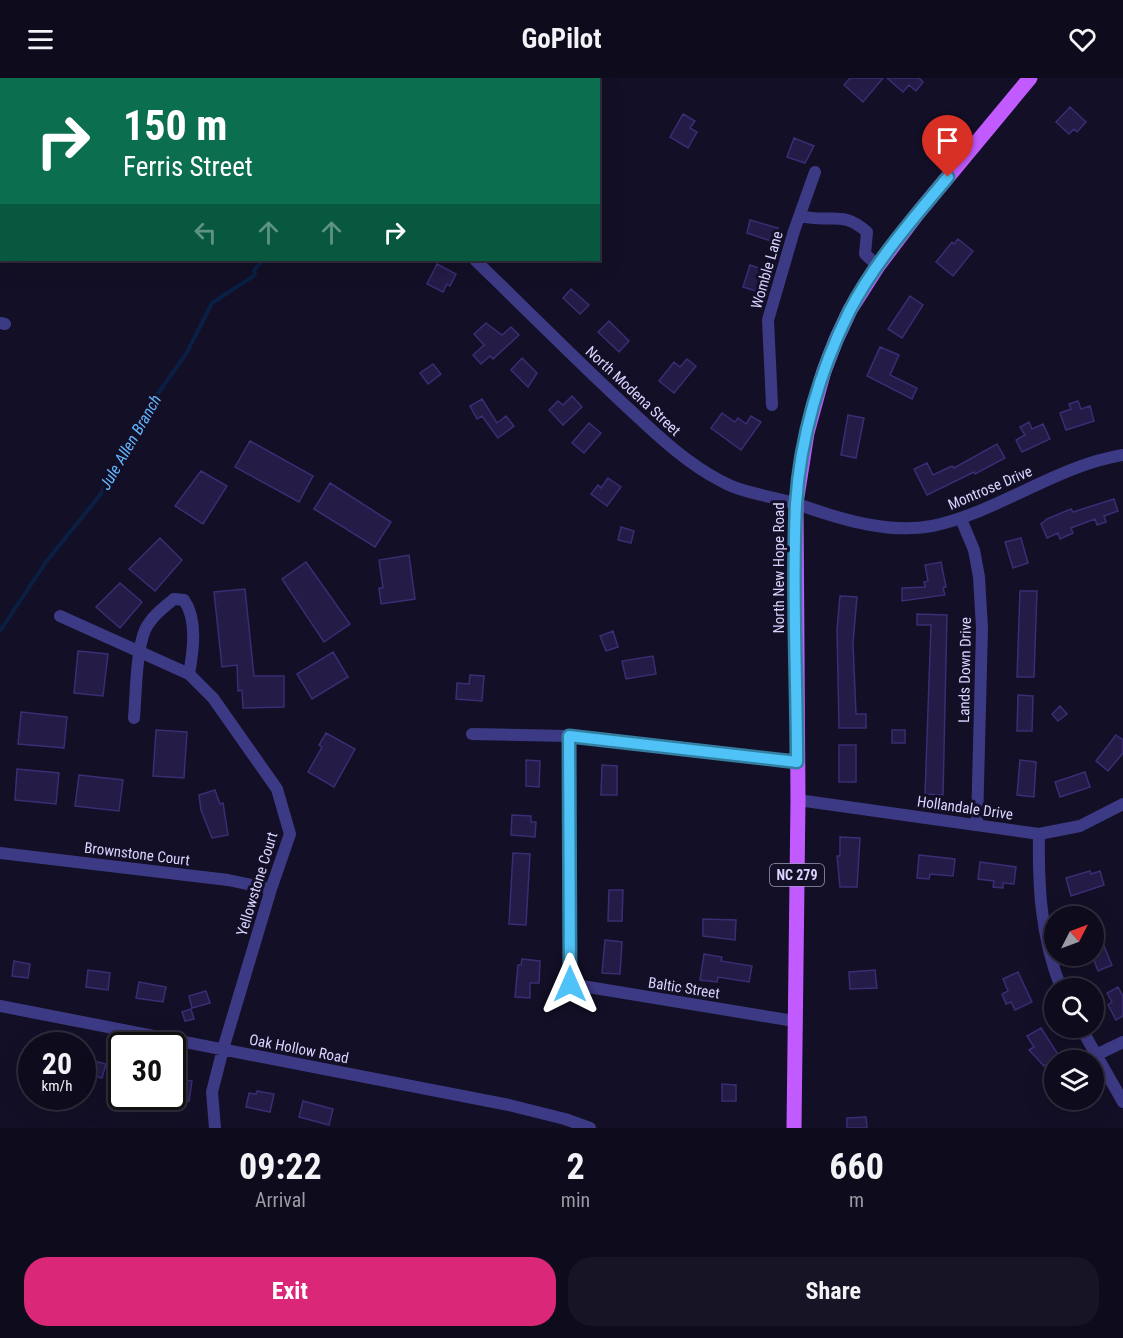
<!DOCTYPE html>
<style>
body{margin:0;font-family:"Roboto Condensed",sans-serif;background:#171425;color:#f1f3f6;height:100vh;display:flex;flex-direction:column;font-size:22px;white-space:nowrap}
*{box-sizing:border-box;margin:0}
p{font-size:20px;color:#9b9ba3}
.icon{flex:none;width:33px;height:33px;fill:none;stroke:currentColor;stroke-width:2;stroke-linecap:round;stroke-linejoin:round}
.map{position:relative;height:1050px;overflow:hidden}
.side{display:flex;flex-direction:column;background:#0e0b1c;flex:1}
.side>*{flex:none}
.banner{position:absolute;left:0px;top:0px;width:600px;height:183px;box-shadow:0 6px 24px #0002,0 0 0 2px #2e2b3b;background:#0b6e4f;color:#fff;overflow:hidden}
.needle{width:39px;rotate:48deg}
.fabs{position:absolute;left:1044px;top:828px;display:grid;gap:12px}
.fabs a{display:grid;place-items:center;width:60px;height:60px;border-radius:50%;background:#0e0b1c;box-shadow:0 6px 24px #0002,0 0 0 2px #2e2b3b;font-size:30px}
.speed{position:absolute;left:18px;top:954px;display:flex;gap:12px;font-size:30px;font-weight:700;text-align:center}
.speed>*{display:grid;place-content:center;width:78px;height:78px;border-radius:50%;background:#0e0b1c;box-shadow:0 6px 24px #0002,0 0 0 2px #2e2b3b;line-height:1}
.speed small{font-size:15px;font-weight:400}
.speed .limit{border:3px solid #111;border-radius:9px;background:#fff;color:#111}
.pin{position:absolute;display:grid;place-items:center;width:51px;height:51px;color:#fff;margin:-62px -26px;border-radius:50% 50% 50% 0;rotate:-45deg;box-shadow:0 0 6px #0007}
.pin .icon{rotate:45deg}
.me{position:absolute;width:66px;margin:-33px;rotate:0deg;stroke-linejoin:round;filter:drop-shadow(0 0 4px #0008)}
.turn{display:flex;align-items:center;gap:21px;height:126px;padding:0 24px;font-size:27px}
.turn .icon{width:78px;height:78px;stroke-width:2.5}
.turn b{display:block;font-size:42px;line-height:51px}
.lanes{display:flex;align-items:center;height:57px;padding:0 24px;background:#0003;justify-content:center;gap:30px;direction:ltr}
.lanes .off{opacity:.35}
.eta{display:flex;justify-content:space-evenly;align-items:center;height:102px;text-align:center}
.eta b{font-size:36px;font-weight:700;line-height:42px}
.button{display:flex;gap:12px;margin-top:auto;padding:12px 24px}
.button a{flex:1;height:69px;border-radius:24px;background:#db2777;color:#fff;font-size:24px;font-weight:700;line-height:69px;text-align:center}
.button a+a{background:#171425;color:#f1f3f6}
header{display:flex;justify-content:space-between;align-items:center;height:78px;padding:0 24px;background:#0e0b1c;font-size:27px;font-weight:700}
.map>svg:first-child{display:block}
</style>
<header><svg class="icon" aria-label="menu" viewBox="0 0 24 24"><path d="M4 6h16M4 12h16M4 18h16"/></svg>GoPilot<svg class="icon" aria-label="heart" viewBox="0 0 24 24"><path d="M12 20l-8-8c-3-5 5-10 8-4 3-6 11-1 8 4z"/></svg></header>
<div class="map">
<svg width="1123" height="1050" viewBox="0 0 1123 1050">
<rect width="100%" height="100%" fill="#130f26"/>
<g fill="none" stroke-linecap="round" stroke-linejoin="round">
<path stroke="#0a1f44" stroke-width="4" d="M381,2l1,-2
M0,553l46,-69 54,-67 54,-96 32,-45 26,-51 43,-28 -1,-5 9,-10"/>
</g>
<path fill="#241b47" stroke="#3b2d73" stroke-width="1.5" d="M850,0h33l-20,24 -19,-17z
M887,0h32l4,4 -7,9 -7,-6 -6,7z
M1070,29l16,15 -9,10 -3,-3 -5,5 -13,-12z
M683,36l12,7 -5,7 7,4 -9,16 -18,-11z
M794,60l20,8 -9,17 -18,-6z
M750,142l28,8 -4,14 -27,-9z
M958,161l15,12 -20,25 -17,-14 16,-20 2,2z
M437,186l19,10 -6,12 -3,-2 -4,8 -16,-8z
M750,187l15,5 -6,22 -16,-5z
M571,211l18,16 -9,9 -17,-16z
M910,218l13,9 -21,33 -14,-9z
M609,243l20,20 -10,11 -21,-20z
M486,245l16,12 9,-8 8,8 -26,24 -3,-3 -9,8 -8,-9 11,-10 -10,-11z
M880,269l19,8 -9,20 27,13 -5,11 -45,-23z
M522,280l15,15 -9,14 -17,-17z
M687,281l9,7 -22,27 -15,-12 15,-19 6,5z
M433,286l8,10 -13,10 -8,-11z
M572,318l10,11 -19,18 -14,-15 9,-9 5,4z
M482,321l15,24 9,-7 8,10 -16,12 -16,-22 -5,3 -7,-13z
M1078,323l3,8 9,-3 4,15 -28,9 -6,-17 11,-4 -2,-5z
M722,335l13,9 3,-4 8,6 5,-8 10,6 -20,28 -30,-22z
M848,337l16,3 -8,40 -15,-3z
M1029,344l3,7 11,-5 7,15 -28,13 -6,-12 9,-5 -5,-8z
M589,345l12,10 -17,20 -12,-10z
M250,363l63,35 -14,26 -64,-35z
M997,366l8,14 -30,16 -1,-2 -47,23 -13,-26 13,-6 6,12 19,-9 2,2z
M201,393l26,15 -24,38 -28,-18z
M608,400l13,9 -14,19 -16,-12 7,-9 3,3z
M330,405l61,39 -16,25 -61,-38z
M1114,421l4,12 -14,5 2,6 -9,3 -2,-6 -24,9 2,5 -13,6 -2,-6 -11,5 -6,-14 6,-5 24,-10 2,3z
M621,449l13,4 -3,12 -13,-3z
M160,460l22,22 -27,31 -26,-22z
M1021,460l7,25 -15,5 -8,-26z
M409,477l6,44 -34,5 -2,-16h4l-4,-28z
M306,484l44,62 -26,18 -42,-63z
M941,484l5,25 -3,1 2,7 -43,6v-13l23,-1 -1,-5 4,-1 -3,-16z
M120,505l22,19 -22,26 -24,-21z
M245,511l9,87h30v31l-41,1 -1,-18 -4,1 -1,-26 -15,2 -8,-75z
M1020,513h17l-3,86h-17z
M840,518l17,1 -4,46 3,71h10v14h-27l-2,-99z
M917,536l30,1 -4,180 -18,-1 6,-169h-14z
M613,553l5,16 -12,4 -6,-15z
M78,573l30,3 -5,42 -29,-3z
M333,574l15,25 -36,22 -15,-25z
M653,578l3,18 -30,5 -4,-18z
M470,597l14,1 -2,25 -26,-2 1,-16 12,1z
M1018,617l15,1 -1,35h-15z
M1060,628l7,8 -9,7 -6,-7z
M21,634l46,5 -3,31 -46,-4z
M156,652l31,2 -3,46 -31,-2z
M892,652h13v13h-13z
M326,655l29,16 -21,38 -26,-15 14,-25 -3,-2z
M1116,657l7,5v13l-15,18 -12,-10z
M839,667h17v37h-17z
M526,682l14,1 -1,26 -13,-1z
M1020,682l16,2 -2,35 -17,-2z
M602,687l15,1v29h-16z
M17,691l42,4 -3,31 -41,-4z
M1085,694l5,15 -30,10 -5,-15z
M79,697l44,5 -4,31 -44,-5z
M215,712l5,14 3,-1 5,32 -16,3 -11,-28 -2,-15z
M512,737l19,1v6h5l-1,15 -24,-2z
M840,759l20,1 -3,49h-17l-3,-31h3z
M513,775l17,1 -4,71 -17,-1z
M919,777l36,4 -2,17 -23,-2 -1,5 -12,-1z
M980,784l36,5 -2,17 -11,-1v5l-10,-1 1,-6 -16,-2z
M1090,793l1,3 9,-3 4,14 -33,11 -5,-18z
M609,812h14l-1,31h-14z
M703,841l33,1 -1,20 -32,-4z
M1101,861l11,26 -14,6 -4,-11v-18z
M605,862l17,2 -2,32 -18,-1z
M704,876l18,3 -1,4 31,5 -3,16 -31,-5 -1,5 -17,-2z
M522,881l18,2 -1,22h-9v15l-15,-1 3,-32h3z
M14,883l16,3 -2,14 -16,-2z
M88,892l22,3 -2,17 -22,-3z
M875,892l2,18 -27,1 -1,-17z
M1018,894l14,30 -17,8 -4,-8 -5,2 -4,-10 6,-3 -5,-12z
M139,904l27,5 -3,15 -27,-4z
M1118,909l5,9v20l-7,4 -8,-15 4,-3 -5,-9z
M206,913l4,12 -18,5 -3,-12z
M191,931l3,10 -9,2 -3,-9z
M1041,950l18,28 -15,10 -15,-16 5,-3 -7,-11z
M82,980l24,6 -4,14 -20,-5z
M172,999l20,4 -3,20 -5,-1 -2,10 -12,-2z
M722,1006l14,1v16h-14z
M257,1013l17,3 -4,18 -24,-5 3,-14 7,1z
M303,1023l30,8 -4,16 -30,-8z
M866,1039l1,11h-20v-10z"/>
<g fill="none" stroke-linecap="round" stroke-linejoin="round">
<path stroke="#3d3a85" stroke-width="12" d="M144,0l4,2
M187,2l1,-2
M801,138c30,8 40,-7 66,16l-2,22 13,12
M475,182c51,49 101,100 153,148 29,27 58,55 93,73 25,14 55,15 82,25 40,14 87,28 129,20 67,-14 123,-60 191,-71
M0,245l5,1
M772,327l-4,-85 26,-89 21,-59
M961,441l13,31 5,27 3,51 -5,196
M60,538l129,58
M134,640c2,-23 2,-67 11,-88 6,-13 19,-23 29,-31l10,1c14,20 9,52 5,74l24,24 64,91 13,45 -19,55 -48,160 -11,43 3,36
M472,656l97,2 228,26
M569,658l1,248 224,37
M798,722l241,34 41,-8 43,-22
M1039,756c-1,54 2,103 22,154
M0,775l228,27 43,9
M0,928l509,99 56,14 25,9
M1081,950l42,74
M1098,976l25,-12"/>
<path stroke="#c25bff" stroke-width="15" d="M794,1050l4,-328 -2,-297 11,-70 17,-62 12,-31 14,-30 28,-44 40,-53 112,-135"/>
</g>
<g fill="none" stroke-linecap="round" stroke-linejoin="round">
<g stroke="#337fa1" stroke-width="15">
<path id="route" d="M570,906l-1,-248 228,26c0,-85 -5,-173 -1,-258 4,-65 24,-134 53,-192 25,-49 64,-93 99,-135"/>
</g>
<use href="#route" stroke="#4fc3f7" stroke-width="10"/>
</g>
<g text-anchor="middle" stroke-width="6" stroke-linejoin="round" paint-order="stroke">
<rect fill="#130f26" stroke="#9e99be" stroke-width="1.5" x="770" y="786" width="54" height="22" rx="4.5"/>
<g font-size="14" font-weight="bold" fill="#d9d4ff">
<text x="797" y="802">NC 279</text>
</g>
<g font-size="15" fill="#d9d4ff" stroke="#130f26">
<text transform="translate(767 192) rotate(-74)" y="5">Womble Lane</text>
<text transform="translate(633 313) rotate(43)" y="5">North Modena Street</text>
<text transform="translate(990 410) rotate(-23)" y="5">Montrose Drive</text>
<text transform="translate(779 490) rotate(-90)" y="5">North New Hope Road</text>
<text transform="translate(965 592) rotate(-89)" y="5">Lands Down Drive</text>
<text transform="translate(965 730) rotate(8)" y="5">Hollandale Drive</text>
<text transform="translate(137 776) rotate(7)" y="5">Brownstone Court</text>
<text transform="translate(257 806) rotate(-73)" y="5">Yellowstone Court</text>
<text transform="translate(684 910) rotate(9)" y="5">Baltic Street</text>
<text transform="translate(299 971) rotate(11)" y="5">Oak Hollow Road</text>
</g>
<g font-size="16" font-style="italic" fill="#62b6ff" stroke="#130f26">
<text transform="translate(130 364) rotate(-60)" y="6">Jule Allen Branch</text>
</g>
</g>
</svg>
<div class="fabs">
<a><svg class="needle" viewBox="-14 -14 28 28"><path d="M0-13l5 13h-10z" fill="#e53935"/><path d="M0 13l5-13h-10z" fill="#9b9ba3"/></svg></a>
<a><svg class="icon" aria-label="search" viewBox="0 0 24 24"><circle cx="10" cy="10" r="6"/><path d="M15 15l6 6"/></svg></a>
<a><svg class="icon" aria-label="layers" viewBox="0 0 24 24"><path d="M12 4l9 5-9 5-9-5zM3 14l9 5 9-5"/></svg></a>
</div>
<div class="speed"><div>20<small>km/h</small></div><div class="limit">30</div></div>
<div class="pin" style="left:948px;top:99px;background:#d93025"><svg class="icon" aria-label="arrive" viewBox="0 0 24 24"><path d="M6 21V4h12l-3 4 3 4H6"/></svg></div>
<svg class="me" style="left:570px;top:906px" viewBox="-20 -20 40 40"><path d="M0-17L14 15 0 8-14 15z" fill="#4fc3f7" stroke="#fff" stroke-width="4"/></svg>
<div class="banner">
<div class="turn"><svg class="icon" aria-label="right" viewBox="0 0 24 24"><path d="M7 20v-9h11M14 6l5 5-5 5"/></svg><div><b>150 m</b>Ferris Street</div></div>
<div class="lanes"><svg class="icon off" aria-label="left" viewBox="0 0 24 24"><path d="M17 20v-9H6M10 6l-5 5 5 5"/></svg><svg class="icon off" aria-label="ahead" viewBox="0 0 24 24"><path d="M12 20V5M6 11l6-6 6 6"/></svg><svg class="icon off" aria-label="ahead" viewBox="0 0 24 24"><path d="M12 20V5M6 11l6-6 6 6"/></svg><svg class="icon" aria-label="right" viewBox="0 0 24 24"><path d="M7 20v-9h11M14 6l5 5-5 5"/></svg></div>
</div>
</div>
<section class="side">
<div class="eta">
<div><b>09:22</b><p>Arrival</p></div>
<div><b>2</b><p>min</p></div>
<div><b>660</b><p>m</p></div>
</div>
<div class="button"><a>Exit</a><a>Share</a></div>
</section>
